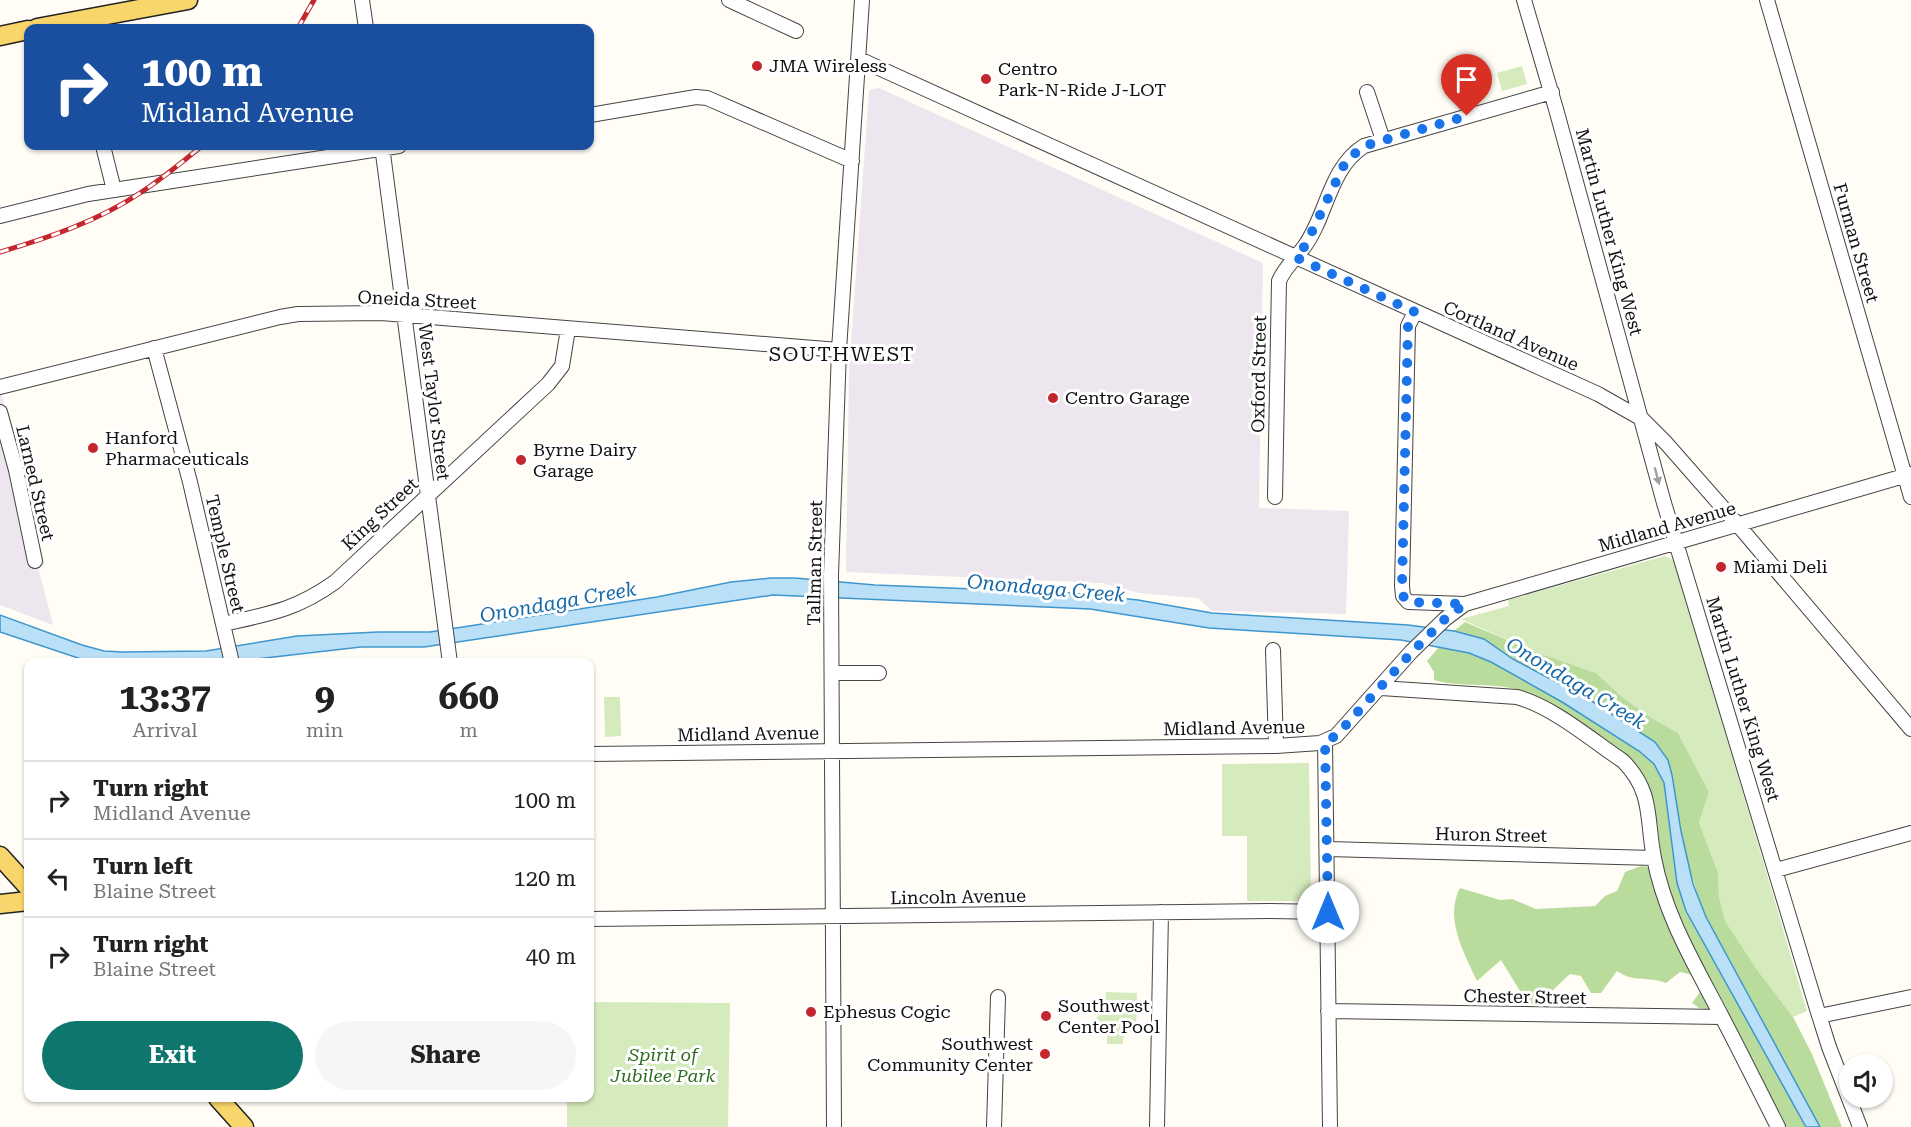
<!DOCTYPE html>
<style>
body{margin:0;font-family:"Roboto Serif",serif;background:#f6f6f6;color:#222;height:100vh;display:flex;flex-direction:column;font-size:22px;white-space:nowrap}
*{box-sizing:border-box;margin:0}
p{font-size:20px;color:#767676}
.icon{flex:none;width:33px;height:33px;fill:none;stroke:currentColor;stroke-width:2;stroke-linecap:round;stroke-linejoin:round}
.map{position:relative;flex:1;overflow:hidden}
.sheet{position:absolute;left:24px;top:658px;width:570px;height:444px;display:flex;flex-direction:column;background:#fff;border-radius:12px;box-shadow:0 2px 4px #0004}
.sheet>*{flex:none}
.top-card{position:absolute;left:24px;top:24px;width:570px;height:126px;border-radius:12px;box-shadow:0 2px 4px #0004;background:#1a4fa0;color:#fff;overflow:hidden}
.buttons{position:absolute;left:1839px;top:1054px;display:grid;gap:12px}
.buttons a{display:grid;place-items:center;width:54px;height:54px;border-radius:50%;background:#fff;box-shadow:0 2px 4px #0004;font-size:30px}
.pin{position:absolute;display:grid;place-items:center;width:51px;height:51px;color:#fff;margin:-62px -26px;border-radius:50% 50% 50% 0;rotate:-45deg;box-shadow:0 0 6px #0007}
.pin .icon{rotate:45deg}
.me{position:absolute;width:66px;margin:-33px;rotate:0deg;stroke-linejoin:round;filter:drop-shadow(0 0 4px #0008)}
.turn{display:flex;align-items:center;gap:21px;height:126px;padding:0 18px;font-size:27px}
.turn .icon{width:78px;height:78px;stroke-width:2.5}
.turn b{display:block;font-size:42px;line-height:51px}
.eta{display:flex;justify-content:space-evenly;align-items:center;height:102px;text-align:center}
.eta b{font-size:36px;font-weight:700;line-height:42px}
.button{display:flex;gap:12px;margin-top:auto;padding:12px 18px}
.button a{flex:1;height:69px;border-radius:36px;background:#0f766e;color:#fff;font-size:24px;font-weight:700;line-height:69px;text-align:center}
.button a+a{background:#f6f6f6;color:#222}
ul{padding:0;list-style:none}
li{display:flex;align-items:center;gap:18px;height:78px;padding:0 18px;border-top:2px solid #e0e0e0}
li div{flex:1}
li b{display:block;font-size:22px}
li em{font-style:normal}
.map>svg:first-child{display:block}
</style>
<div class="map">
<svg width="1911" height="1127" viewBox="0 0 1911 1127">
<rect width="100%" height="100%" fill="#fffdf5"/>
<path fill="#eee6ef" d="M879,88l384,175 -4,245 90,3 -3,103 -134,-3 -14,-13 -59,-5 -37,-10 -256,-11 3,-200 20,-282z
M0,388l45,177 -7,2 15,58 -53,-20z"/>
<path fill="#d5ebbd" d="M1522,66l5,18 -25,7 -5,-18z
M1665,556l10,5 132,450 -14,6 -36,-46 -32,-50 -6,-24 -1,-25 -19,-49 10,-31 -31,-59 -28,-16 -29,-21 -25,-23 -63,-22 -72,-32 48,-13 -1,-6z
M604,697h16l1,39 -16,1z
M1309,763l2,138h-64v-65h-25v-72z
M1106,992l31,1 -1,39 -10,1 -3,6v5h-16v-11h-17l2,-10 13,-15z
M590,1002l140,1 -2,124h-161v-29h23z"/>
<path fill="#b9dc9c" d="M1465,622l68,29 63,22 25,23 29,21 28,16 31,59 -10,31 19,49 1,25 6,24 32,49 36,47 19,37 30,73h-22l-114,-210c-11,-28 -20,-57 -25,-87 -5,-23 -7,-47 -13,-70l-184,-121 -30,-8z
M1439,647l30,6 21,9 72,40 77,49 15,13 10,19 13,100 129,244h-20l-60,-116 -27,-3 -7,-5 8,-11 -7,-17 -13,-3 -14,11c-18,-7 -32,0 -49,-12l-16,22h-10l-10,-17 -11,-2 -32,30h-10l-27,-44 -24,21c-13,-28 -33,-63 -17,-93l40,12 12,-1 24,10 59,-3 10,-10 12,-5 8,-19 16,-6 21,3c-4,-38 -4,-84 -34,-111 -16,-15 -39,-25 -57,-37 -19,-13 -38,-29 -60,-33 -25,-5 -54,-1 -77,-8v-8l-7,-11z"/>
<path fill="#b9e0f7" stroke="#3f96cf" stroke-width="1.5" d="M771,578h24l80,7 197,8 66,7 74,13 196,12 46,6 30,8 29,20 77,41 65,42 13,18 4,15 9,56 12,53 13,33 114,210h-14l-120,-216 -9,-28 -13,-100 -10,-19 -15,-13 -77,-49 -71,-40 -22,-9 -68,-13 -192,-12 -119,-19 -317,-14 -349,52h-63l-140,16h-128l-93,-31v-17l82,30 22,6 18,1 84,-1 91,-15 81,-4h52l227,-35 74,-15z"/>
<g fill="none" stroke-linecap="round" stroke-linejoin="round">
<g stroke="#444" stroke-width="16">
<path id="minor" d="M362,0l4,28
M729,0l67,31
M1524,0l32,109 108,394 153,506 12,38 31,80
M1767,0l144,497
M859,59l739,335 44,25 24,24 72,82 173,204
M1367,92l16,48
M590,115l106,-18 11,1 145,63
M103,146l11,44
M382,146l68,517
M0,216l88,-22 311,-48
M1415,312l-7,14 -6,260 1,10 5,6 57,2
M154,348l36,134 42,181
M0,387l280,-70 18,-3 83,-1 458,37
M0,412l16,58 19,91
M1275,497l4,-216c6,-14 16,-22 25,-34 23,-31 25,-79 60,-101l188,-54
M223,624c46,-10 73,-14 112,-42l213,-198 14,-18 6,-37
M1273,650l3,96
M832,673h47
M1381,688l136,9c38,11 73,42 106,64 31,32 23,57 31,97 11,58 41,107 68,159 19,36 37,73 56,110
M1325,741l5,386
M590,754l686,-8 44,-3 16,-7 75,-84 34,-33 20,-15 446,-130
M1328,849l326,9
M1776,870l135,-37
M590,919l680,-8 58,1
M1328,1011l394,6
M1819,1016l92,-19
M834,1127l-3,-552 8,-225 23,-350
M994,1127l4,-130
M1157,1127l4,-215"/>
</g>
<g stroke="#222" stroke-width="21">
<path id="major" d="M37,28l151,-28
M0,36l28,-6
M0,856l28,31
M0,904l28,-3
M218,1098l26,29"/>
</g>
<use href="#minor" stroke="#fff" stroke-width="14"/>
<use href="#major" stroke="#f9d66b" stroke-width="18"/>
<g stroke="#c4262e" stroke-width="5">
<path id="rail" d="M298,28l16,-28
M0,252c48,-14 98,-31 140,-59 22,-14 42,-31 62,-47"/>
</g>
<use href="#rail" stroke="#fff" stroke-width="3" stroke-dasharray="9" stroke-linecap="butt"/>
</g>
<defs><path id="oneway-solid" d="M-6-.8H1V-3.2L6.5 0L1 3.2V.8H-6Z" transform="scale(1.5)"/></defs>
<use fill="#a0a0a0" href="#oneway-solid" transform="translate(1657 476) rotate(75)"/>
<g fill="none" stroke-linecap="round" stroke-linejoin="round">
<path stroke="#1a73e8" stroke-width="10" stroke-dasharray="0 18" d="M1328,912l-3,-171 11,-5 76,-84 33,-33 20,-15 -57,-2 -5,-6 -1,-10 6,-260 7,-14 -120,-55 10,-11 41,-85 18,-15 103,-30"/>
</g>
<g fill="#c4262e" stroke="#fff" stroke-width="2">
<circle cx="757" cy="66" r="6"/>
<circle cx="986" cy="79" r="6"/>
<circle cx="1053" cy="398" r="6"/>
<circle cx="93" cy="448" r="6"/>
<circle cx="521" cy="460" r="6"/>
<circle cx="1721" cy="567" r="6"/>
<circle cx="811" cy="1012" r="6"/>
<circle cx="1046" cy="1016" r="6"/>
<circle cx="1045" cy="1054" r="6"/>
</g>
<g text-anchor="middle" stroke-width="6" stroke-linejoin="round" paint-order="stroke">
<g font-size="18" fill="#111" stroke="#fff" text-anchor="start">
<text x="769" y="72">JMA Wireless</text>
<text x="998" y="75">Centro<tspan x="998" dy="21">Park-N-Ride J-LOT</tspan></text>
<text x="1065" y="404">Centro Garage</text>
<text x="105" y="444">Hanford<tspan x="105" dy="21">Pharmaceuticals</tspan></text>
<text x="533" y="456">Byrne Dairy<tspan x="533" dy="21">Garage</tspan></text>
<text x="1733" y="573">Miami Deli</text>
<text x="1058" y="1012">Southwest<tspan x="1058" dy="21">Center Pool</tspan></text>
<text x="823" y="1018">Ephesus Cogic</text>
<text x="1033" y="1050" text-anchor="end">Southwest<tspan x="1033" dy="21">Community Center</tspan></text>
</g>
<g font-size="18" fill="#111" stroke="#fff">
<text transform="translate(1609 232) rotate(75)" y="6">Martin Luther King West</text>
<text transform="translate(1856 243) rotate(74)" y="6">Furman Street</text>
<text transform="translate(417 300) rotate(3)" y="6">Oneida Street</text>
<text transform="translate(1511 336) rotate(24)" y="6">Cortland Avenue</text>
<text transform="translate(1259 374) rotate(-89)" y="6">Oxford Street</text>
<text transform="translate(434 402) rotate(83)" y="6">West Taylor Street</text>
<text transform="translate(35 483) rotate(77)" y="6">Larned Street</text>
<text transform="translate(380 514) rotate(-43)" y="6">King Street</text>
<text transform="translate(1667 527) rotate(-16)" y="6">Midland Avenue</text>
<text transform="translate(225 554) rotate(77)" y="6">Temple Street</text>
<text transform="translate(815 563) rotate(-89)" y="6">Tallman Street</text>
<text transform="translate(1743 699) rotate(73)" y="6">Martin Luther King West</text>
<text transform="translate(1234 728) rotate(-1)" y="6">Midland Avenue</text>
<text transform="translate(748 734) rotate(-1)" y="6">Midland Avenue</text>
<text transform="translate(1491 835) rotate(1)" y="6">Huron Street</text>
<text transform="translate(958 897) rotate(-1)" y="6">Lincoln Avenue</text>
<text transform="translate(1525 997) rotate(1)" y="6">Chester Street</text>
</g>
<g font-size="18" font-style="italic" fill="#2f6b1f" stroke="#fff">
<text x="663" y="1061">Spirit of<tspan x="663" dy="21">Jubilee Park</tspan></text>
</g>
<g font-size="20" letter-spacing="1.5" fill="#111" stroke="#fff">
<text x="842" y="361">SOUTHWEST</text>
</g>
<g font-size="20" font-style="italic" fill="#1768a6" stroke="#fff">
<text transform="translate(1046 588) rotate(5)" y="7">Onondaga Creek</text>
<text transform="translate(558 602) rotate(-10)" y="7">Onondaga Creek</text>
<text transform="translate(1576 683) rotate(31)" y="7">Onondaga Creek</text>
</g>
</g>
</svg>
<div class="buttons">
<a><svg class="icon" aria-label="sound" viewBox="0 0 24 24"><path d="M4 9h4l5-4v14l-5-4H4zM17 9q2 3 0 6"/></svg></a>
</div>
<div class="pin" style="left:1467px;top:116px;background:#d93025"><svg class="icon" aria-label="arrive" viewBox="0 0 24 24"><path d="M6 21V4h12l-3 4 3 4H6"/></svg></div>
<svg class="me" style="left:1328px;top:912px" viewBox="-20 -20 40 40"><circle r="19" fill="#fff"/><path d="M0-13L10 11 0 6-10 11z" fill="#1a73e8"/></svg>
<div class="top-card">
<div class="turn"><svg class="icon" aria-label="right" viewBox="0 0 24 24"><path d="M7 20v-9h11M14 6l5 5-5 5"/></svg><div><b>100 m</b>Midland Avenue</div></div>
</div>
<section class="sheet">
<div class="eta">
<div><b>13:37</b><p>Arrival</p></div>
<div><b>9</b><p>min</p></div>
<div><b>660</b><p>m</p></div>
</div>
<ul>
<li><svg class="icon" aria-label="right" viewBox="0 0 24 24"><path d="M7 20v-9h11M14 6l5 5-5 5"/></svg><div><b>Turn right</b><p>Midland Avenue</p></div><em>100 m</em></li>
<li><svg class="icon" aria-label="left" viewBox="0 0 24 24"><path d="M17 20v-9H6M10 6l-5 5 5 5"/></svg><div><b>Turn left</b><p>Blaine Street</p></div><em>120 m</em></li>
<li><svg class="icon" aria-label="right" viewBox="0 0 24 24"><path d="M7 20v-9h11M14 6l5 5-5 5"/></svg><div><b>Turn right</b><p>Blaine Street</p></div><em>40 m</em></li>
</ul>
<div class="button"><a>Exit</a><a>Share</a></div>
</section>
</div>
